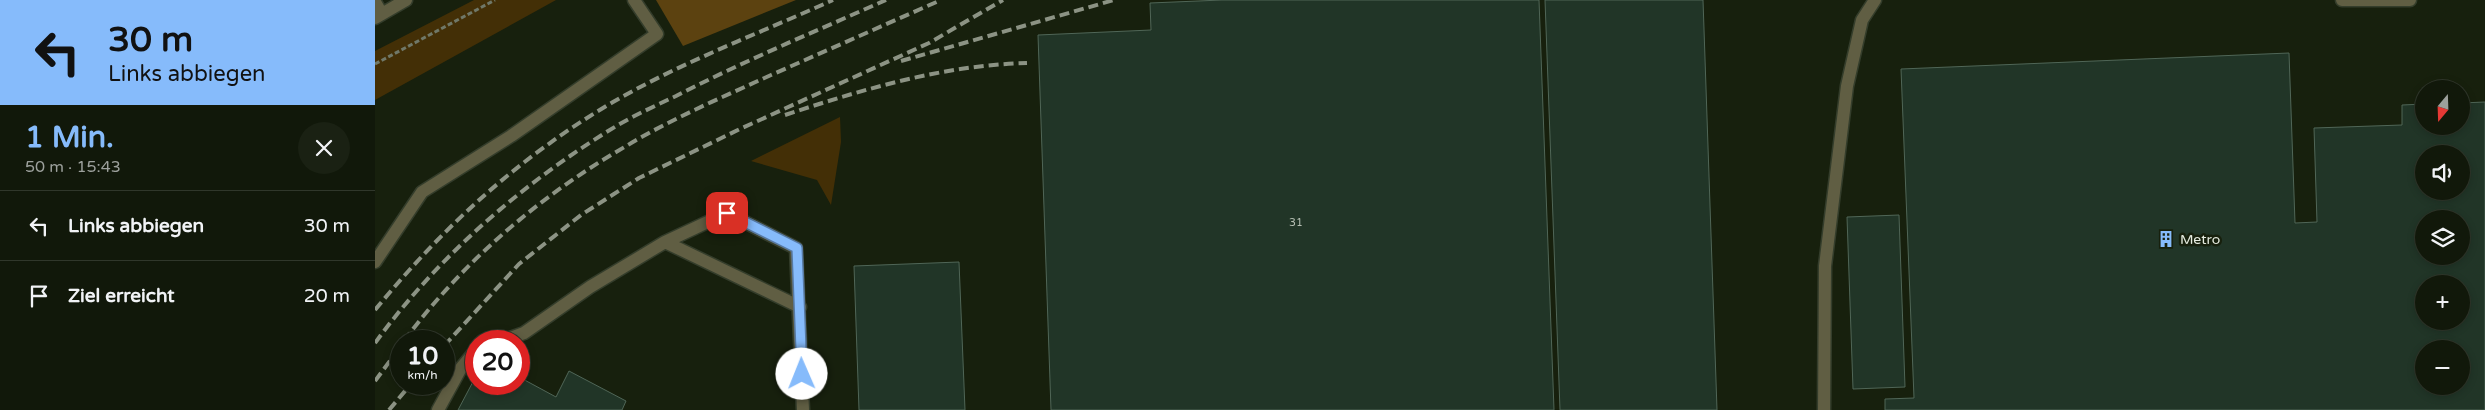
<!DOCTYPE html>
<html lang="de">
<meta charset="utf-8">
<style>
body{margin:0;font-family:"Varela Round",sans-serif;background:#1a2113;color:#f1f3f6;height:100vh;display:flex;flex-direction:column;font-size:19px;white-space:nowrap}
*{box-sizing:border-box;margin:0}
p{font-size:16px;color:#9ca09c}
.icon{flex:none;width:28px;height:28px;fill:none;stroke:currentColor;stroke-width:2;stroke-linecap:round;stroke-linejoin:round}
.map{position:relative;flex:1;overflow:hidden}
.panel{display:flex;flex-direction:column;background:#11180a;width:375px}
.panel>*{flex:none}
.banner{background:#86bbfb;color:#111;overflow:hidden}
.needle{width:32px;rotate:199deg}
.fabs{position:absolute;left:2040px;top:80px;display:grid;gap:10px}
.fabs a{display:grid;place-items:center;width:55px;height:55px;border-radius:50%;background:#11180a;box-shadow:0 2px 8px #0003,0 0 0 1px #30372b;font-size:25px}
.speed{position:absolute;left:15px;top:330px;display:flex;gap:10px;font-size:25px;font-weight:700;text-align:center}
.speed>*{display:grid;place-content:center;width:65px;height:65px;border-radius:50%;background:#11180a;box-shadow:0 2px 8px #0003,0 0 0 1px #30372b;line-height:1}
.speed small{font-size:12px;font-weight:400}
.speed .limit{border:8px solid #d22;background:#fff;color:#111}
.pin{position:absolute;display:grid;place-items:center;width:42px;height:42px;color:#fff;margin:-21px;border-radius:10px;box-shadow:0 2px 8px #0006}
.me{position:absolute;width:55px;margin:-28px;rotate:359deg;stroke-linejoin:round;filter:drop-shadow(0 0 4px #0008)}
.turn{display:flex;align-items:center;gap:18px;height:105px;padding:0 25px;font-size:22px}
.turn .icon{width:65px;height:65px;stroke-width:2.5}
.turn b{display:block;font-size:35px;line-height:42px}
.round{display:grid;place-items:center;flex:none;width:52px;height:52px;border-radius:26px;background:#1a2113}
.summary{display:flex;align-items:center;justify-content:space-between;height:85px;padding:0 25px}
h1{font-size:30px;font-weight:700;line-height:38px;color:#86bbfb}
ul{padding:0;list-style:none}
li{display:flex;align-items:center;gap:15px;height:70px;padding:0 25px;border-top:1px solid #30372b}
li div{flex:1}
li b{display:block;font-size:19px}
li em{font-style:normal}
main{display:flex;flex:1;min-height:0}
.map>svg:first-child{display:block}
</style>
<main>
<section class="panel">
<div class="banner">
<div class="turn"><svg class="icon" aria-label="left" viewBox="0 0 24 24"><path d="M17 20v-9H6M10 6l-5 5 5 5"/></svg><div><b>30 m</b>Links abbiegen</div></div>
</div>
<div class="summary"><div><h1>1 Min.</h1><p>50 m · 15:43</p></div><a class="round"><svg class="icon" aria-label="close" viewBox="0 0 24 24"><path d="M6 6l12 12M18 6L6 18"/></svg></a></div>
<ul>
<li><svg class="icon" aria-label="left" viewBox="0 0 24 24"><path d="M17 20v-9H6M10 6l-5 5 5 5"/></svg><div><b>Links abbiegen</b></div><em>30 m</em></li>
<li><svg class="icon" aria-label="arrive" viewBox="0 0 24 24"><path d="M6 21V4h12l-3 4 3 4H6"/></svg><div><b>Ziel erreicht</b></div><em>20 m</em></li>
</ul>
</section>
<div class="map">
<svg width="2110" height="410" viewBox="0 0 2110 410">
<rect width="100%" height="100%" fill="#17200d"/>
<path fill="#432f06" d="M99,0h82l-181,100v-49z
M465,117l1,25 -10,63 -14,-25 -66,-19z"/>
<path fill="#5c4210" d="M281,0h140l-113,46z"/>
<path fill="#213527" stroke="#506657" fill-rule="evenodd" d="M847,0h317l15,410h-503l-13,-375 113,-5 -1,-27z
M1170,0h158l14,410h-157z
M1914,53l6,170 22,-1 -3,-94 88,-3v-20l22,-1v22h37v-23l24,-1v308h-600v-11l29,-1 -13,-329zM2049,154h37v37h-37zM2049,219h37v37h-37zM2049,284h37v37h-37zM2049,349h37v37h-37z
M1524,215l6,172 -52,2 -6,-172z
M584,262l6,148h-106l-5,-144z
M194,371l57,30 -4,9h-164l18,-34v8h43v-7l37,20z"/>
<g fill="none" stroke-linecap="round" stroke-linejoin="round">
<g stroke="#343d2b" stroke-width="15">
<path id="service" d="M1967,0h68
M0,2l7,12
M0,18l31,-18
M290,242l62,-29 69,35 7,162
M0,262l47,-70 89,-56 146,-102 -23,-34
M127,341l22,-8 66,-46 75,-45 135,65
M63,410l23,-42 15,-18
M1449,410l1,-144 22,-180 15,-66 13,-20"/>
</g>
<path stroke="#707868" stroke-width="3" stroke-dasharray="5 2.5" stroke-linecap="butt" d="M0,64l120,-64"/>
<use href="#service" stroke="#605e43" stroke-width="12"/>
<path stroke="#8c9384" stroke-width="4" stroke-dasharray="10 5" stroke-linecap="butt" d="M526,61l213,-61
M410,115c79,-26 159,-50 242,-52
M0,310c70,-85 143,-152 238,-208 69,-40 147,-69 220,-102
M29,341c59,-80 138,-147 224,-196 45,-27 95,-48 143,-70 57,-25 113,-50 170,-75
M0,343c64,-88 150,-162 243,-218 19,-11 39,-20 58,-29 68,-35 140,-65 210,-96
M69,346l75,-82 62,-49 58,-37 101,-49 189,-86 74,-43
M0,381l26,-35
M14,410l22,-26"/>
</g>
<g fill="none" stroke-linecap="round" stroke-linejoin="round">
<g stroke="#577aa3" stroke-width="12">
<path id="route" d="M352,213l70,35 5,126"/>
</g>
<use href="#route" stroke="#86bbfb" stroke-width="9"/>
</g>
<defs>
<g id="building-bare" transform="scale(1.35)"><path d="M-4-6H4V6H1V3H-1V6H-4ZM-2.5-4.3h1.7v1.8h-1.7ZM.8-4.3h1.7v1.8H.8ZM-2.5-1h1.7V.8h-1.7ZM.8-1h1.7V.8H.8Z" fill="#86bbfb" stroke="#17200d" stroke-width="2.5" paint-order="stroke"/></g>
</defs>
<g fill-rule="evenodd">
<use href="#building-bare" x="1791" y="239"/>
</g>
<g text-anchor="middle" stroke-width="5" stroke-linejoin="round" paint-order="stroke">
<g font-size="11" fill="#b5beb2">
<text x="921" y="226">31</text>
</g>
<g font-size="14" fill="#e6ece0" stroke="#17200d" text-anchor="start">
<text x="1805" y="244">Metro</text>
</g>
</g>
</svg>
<div class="fabs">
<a><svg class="needle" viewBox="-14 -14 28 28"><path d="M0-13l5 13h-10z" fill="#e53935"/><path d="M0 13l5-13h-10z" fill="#9ca09c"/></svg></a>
<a><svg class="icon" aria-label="sound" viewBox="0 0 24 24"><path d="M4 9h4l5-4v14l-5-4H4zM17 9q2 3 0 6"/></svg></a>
<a><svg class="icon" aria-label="layers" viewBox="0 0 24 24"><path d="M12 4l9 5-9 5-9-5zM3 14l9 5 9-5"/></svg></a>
<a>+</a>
<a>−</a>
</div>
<div class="speed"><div>10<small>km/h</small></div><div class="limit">20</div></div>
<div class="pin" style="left:352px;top:213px;background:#d93025"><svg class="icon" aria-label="arrive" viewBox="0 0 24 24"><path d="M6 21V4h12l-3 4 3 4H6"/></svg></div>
<svg class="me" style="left:427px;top:374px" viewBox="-20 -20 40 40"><circle r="19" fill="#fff"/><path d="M0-13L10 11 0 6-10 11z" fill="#86bbfb"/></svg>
</div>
</main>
